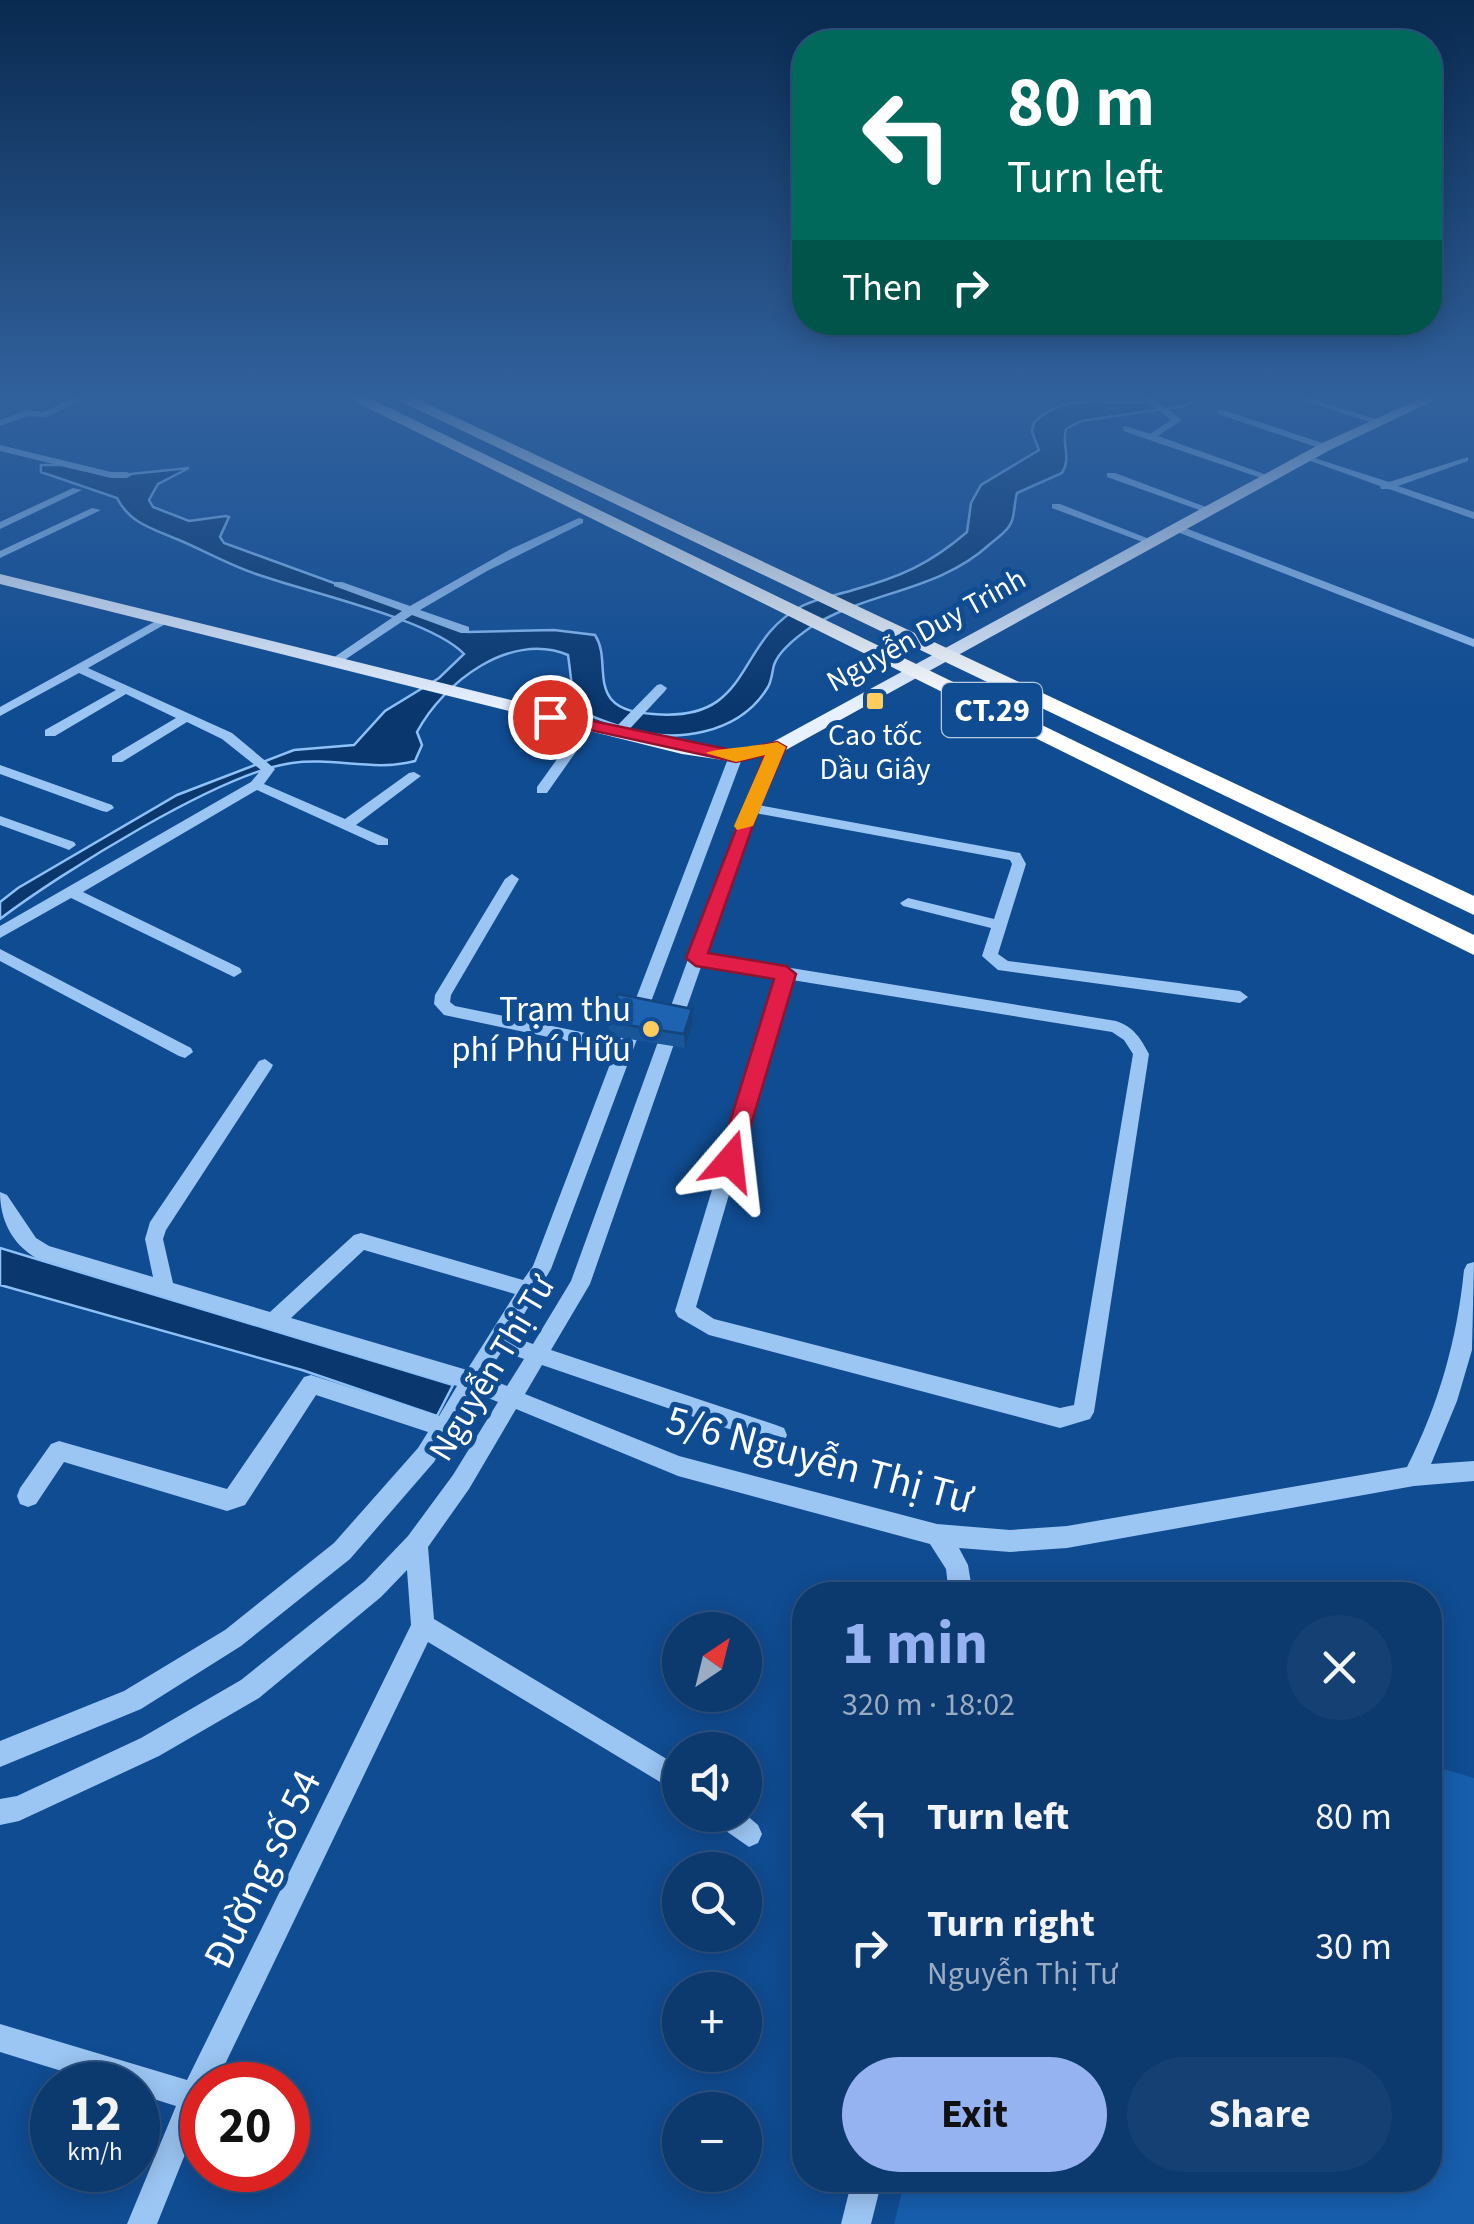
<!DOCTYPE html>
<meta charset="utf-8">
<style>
body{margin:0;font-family:"Source Sans 3",sans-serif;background:#154073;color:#f1f3f6;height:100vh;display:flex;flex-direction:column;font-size:38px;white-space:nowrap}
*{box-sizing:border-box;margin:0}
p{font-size:32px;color:#9aacc2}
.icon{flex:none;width:55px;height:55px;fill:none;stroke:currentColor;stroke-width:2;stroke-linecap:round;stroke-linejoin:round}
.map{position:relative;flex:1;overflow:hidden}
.details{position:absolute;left:792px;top:1582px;width:650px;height:610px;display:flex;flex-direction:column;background:#0c396e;border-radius:40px;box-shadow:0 5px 25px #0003,0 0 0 2px #2c5381}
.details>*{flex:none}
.hud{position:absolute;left:792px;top:30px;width:650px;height:305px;border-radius:40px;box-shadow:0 5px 25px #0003,0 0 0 2px #2c5381;background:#00695c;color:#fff;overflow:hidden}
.needle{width:65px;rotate:35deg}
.buttons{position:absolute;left:662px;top:1612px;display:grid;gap:20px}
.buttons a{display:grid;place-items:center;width:100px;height:100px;border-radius:50%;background:#0c396e;box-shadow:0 5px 25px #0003,0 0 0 2px #2c5381;font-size:50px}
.speed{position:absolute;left:30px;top:2062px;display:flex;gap:20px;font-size:50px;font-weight:700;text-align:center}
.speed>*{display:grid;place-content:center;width:130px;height:130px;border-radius:50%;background:#0c396e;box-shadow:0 5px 25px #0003,0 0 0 2px #2c5381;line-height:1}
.speed small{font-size:25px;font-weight:400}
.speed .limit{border:15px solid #d22;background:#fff;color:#111}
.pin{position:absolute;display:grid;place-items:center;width:85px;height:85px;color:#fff;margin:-42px;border:5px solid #fff;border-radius:50%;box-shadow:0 2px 10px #0007}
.me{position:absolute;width:110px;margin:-55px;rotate:17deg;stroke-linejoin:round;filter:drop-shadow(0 0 8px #0008)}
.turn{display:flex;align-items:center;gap:35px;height:210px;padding:0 50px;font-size:45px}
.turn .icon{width:130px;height:130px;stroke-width:2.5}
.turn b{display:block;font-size:70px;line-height:85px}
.then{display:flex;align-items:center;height:95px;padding:0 50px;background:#0003;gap:20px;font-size:38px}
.round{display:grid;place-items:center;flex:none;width:105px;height:105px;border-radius:52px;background:#154073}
.head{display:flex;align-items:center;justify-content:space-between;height:170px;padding:0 50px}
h1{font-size:60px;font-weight:700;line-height:75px;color:#95b2f1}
.cta{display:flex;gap:20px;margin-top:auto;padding:20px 50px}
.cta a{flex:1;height:115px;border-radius:60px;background:#95b2f1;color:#111;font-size:40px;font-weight:700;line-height:115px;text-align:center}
.cta a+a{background:#154073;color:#f1f3f6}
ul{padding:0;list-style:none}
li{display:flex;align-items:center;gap:30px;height:130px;padding:0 50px}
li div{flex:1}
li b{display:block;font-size:38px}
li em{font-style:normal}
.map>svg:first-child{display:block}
</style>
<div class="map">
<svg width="1474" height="2224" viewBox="0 0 1474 2224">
<rect width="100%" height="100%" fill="#104c92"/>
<path fill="#175ead" d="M1430,1765l44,13v446h-580l11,-44h525z"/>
<path fill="#09376e" stroke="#8dc1f7" stroke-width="2.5" d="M1160,398h37l-13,8 -103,15 -15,8c-5,16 6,28 -4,44l-45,20c-3,10 -2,22 -6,30 -3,8 -15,16 -21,21 -52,48 -123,47 -179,83 -13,9 -32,23 -37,38 -2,7 -2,15 -6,22 -29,48 -94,57 -143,41 -58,-19 -49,-17 -57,-73 -58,-24 -124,27 -151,77l5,13 -7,16c-41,11 -82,-4 -123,2 -70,9 -233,111 -292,156v-17l18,-14 159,-93 117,-45 60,-5 31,-34 54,-33 25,-24c-33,-35 -158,-62 -208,-80 -27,-9 -51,-23 -77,-34 -25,-11 -49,-16 -62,-42l-76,-26v-7h21l49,11 78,-8 -31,16 -9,16 4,7 36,14 37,-5 3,1 -9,20 4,6 244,89 86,-2 41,5c13,20 2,46 16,64 10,12 28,14 42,15 102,9 80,-72 149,-108 16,-8 35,-11 51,-16 47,-13 77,-26 114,-58l4,-29 10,-18 58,-35 -7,-18 2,-10c39,-36 82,-10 126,-24z
M0,1248l453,137 -16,31 -135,-46 -302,-85z"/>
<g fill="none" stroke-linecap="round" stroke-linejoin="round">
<path fill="#9bc5f3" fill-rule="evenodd" d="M74,398l10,1 -37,18 -19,-1 -28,10v-6l27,-10 16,2z
M139,398l-6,4 -5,-3 1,-1z
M1142,398h10l30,22 -24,16 115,41 -9,2 -141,-48v-4l3,-1 24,8 21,-14z
M1295,398h14l72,23 -8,2z
M1221,409l107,36 2,2 -8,2 -104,-35 -2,-2z
M0,445l111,27h16l5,3 -5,3h-16l-111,-27z
M1305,455l84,27 79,-25v4l-70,25 76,26v7l-85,-30h-8l-1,-3 -75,-27z
M1107,473h8l99,37 -9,2 -98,-35z
M73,488l9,2 -82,39v-7z
M1052,504h8l97,38 -9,2 -96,-36z
M92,508l9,2 -101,48v-7z
M579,518l4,1v4l-96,48 -67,39 49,17v6h-8l-49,-18 -75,50 -10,-3 75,-51 -68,-25v-4h8l68,24 101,-57z
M1172,526h8l294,113v8l-302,-117z
M165,616l4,2v4l-81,46 144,65 43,36 -11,15 81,35 64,-46 5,-1 7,4 -65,49 32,14v6h-10l-121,-55 -174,102 157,76 2,4 -8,5 -163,-79 -71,40v-12l251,-144 10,-12 -39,-31 -35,-17 -65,40h-10v-6l64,-38 -50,-24 -71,42h-10v-6l71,-40 -37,-17 -79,43v-9z
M661,684l6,4 -2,3 -42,45h-10v-6l44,-45z
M588,722l6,4 -47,67h-10v-6l46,-64z
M777,743l7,4 -26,58 262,48 6,11 -28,90 10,7 232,30 8,6 -8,6 -242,-33 -16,-14 9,-28 -88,-22 -3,-3 8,-5 86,21 18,-55 -2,-4 -255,-47 -49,141 410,67c18,6 25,18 33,33l-55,358 -4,7 -30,9 -351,-93 -31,-18 -3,-6 102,-334 -75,-13 -112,320 -39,66 225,75 8,3 3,7 -3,7 -8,3 -234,-80 -17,29 154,62 258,68 73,6 57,-4 340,-59c32,-63 50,-127 57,-197l3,-6 7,-2 -2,88 -15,51 -26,63 43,-3v20l-60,5 -347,62 -57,4 -51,-4 9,17 5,30h-24l-3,-26 -16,-25 -252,-68 -162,-67 -47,80 -41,58 6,72 246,148v27l-252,-152 -213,443h-13v27l-45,112h-30l49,-118 -38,-12v-9h-31l-107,-33v-28l187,56 224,-455 -4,-55 -26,27 -122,101 -100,58 -140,65 -19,4v-26l17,-3 124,-58 100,-58 124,-99 43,-45 45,-61 45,-73 -22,-9 -42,69 -84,97 -109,87 -100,63 -141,58v-26l124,-50 101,-61 109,-87 84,-95 10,-16 -112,-37 -71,110 -18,6 -163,-49 -28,42 -8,3 -8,-3 -3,-8 3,-8 31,-44 8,-3 168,48 77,-112 7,-2 128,41 18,-30 -421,-128c-24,-14 -36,-38 -36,-66l7,3 29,43 13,8 104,31 -8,-38 5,-17 109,-161 6,-2 8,6 -2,4 -105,161 -3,9 10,44 97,29 84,-77 7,-2 162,47 10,-14 82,-215 -171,-36 -10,-11 1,-9 70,-116 7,-5 7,5 -68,116 -1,7 5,4 165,34 109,-284 2,-3h10l2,3 -192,513 -40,67 22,8 38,-63 172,-473 27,-61zM792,980l320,52 12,8 9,14 -59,351 -14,3 -346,-89 -18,-12zM364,1250l151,44 -48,76 -176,-52zM502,1351l22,8 -17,27 -22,-9z
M0,765l112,40 2,3 -7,4 -5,-1 -102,-37z
M0,816l74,26 2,3 -7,5 -5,-2 -64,-23z
M0,949l191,99 2,4 -8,6 -6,-2 -179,-95z
M745,1814l13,11 4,9 -4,9 -9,4 -33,-23 -4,-9z
M852,2180h30l-11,44h-30z"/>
<path fill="#e8f1ff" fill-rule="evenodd" d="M1422,398h17l-109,52 -546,301 -48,11 -54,-8 -682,-170v-10l682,168 54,8 35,-7 549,-299z"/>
<path fill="#fff" fill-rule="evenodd" d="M348,398h21l1105,537v20z
M415,398l1059,498v19l-1076,-515z"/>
</g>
<path fill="#195599" d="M692,1009l1,14 -8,25 -75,-12 -2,-14z"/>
<path fill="#14457d" d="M692,1009l1,14 -8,25 -1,-14z"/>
<path fill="#1d63b2" stroke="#14457d" stroke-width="2.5" d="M618,994l74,15 -8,25 -76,-12z"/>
<linearGradient id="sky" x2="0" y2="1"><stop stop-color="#092a50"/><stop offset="0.56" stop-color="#31619d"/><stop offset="1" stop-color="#31619d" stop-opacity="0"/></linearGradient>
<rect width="1474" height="709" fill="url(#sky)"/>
<path fill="#e11d48" stroke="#92132f" stroke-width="2.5" d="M550,712l186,39 41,-9 9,5 -27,61 -51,145 78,13 10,8 -58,194h-16l-4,-7 56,-182 -78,-13 -10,-8 79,-203 -29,7 -192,-42 -2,-3z"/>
<path fill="#f59e0b" d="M777,742l9,5 -33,79 -16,4 -3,-4 31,-71 -29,7 -30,-9c7,-4 56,-7 71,-11z"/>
<g fill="#ffcc5e" stroke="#104c92" stroke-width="4">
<rect x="865" y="691" width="20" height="20" rx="5"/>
<circle cx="651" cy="1029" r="10"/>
</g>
<g text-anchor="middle" stroke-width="10" stroke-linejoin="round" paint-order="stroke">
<g font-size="30" fill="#fff" stroke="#104c92">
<text transform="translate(926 630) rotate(-29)" y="10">Nguyễn Duy Trinh</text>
</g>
<g font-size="30" fill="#fff" stroke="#104c92">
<text x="875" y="745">Cao tốc<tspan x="875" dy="34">Dầu Giây</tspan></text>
</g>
<rect fill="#104c92" stroke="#b7c9de" stroke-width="2.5" x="942" y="683" width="100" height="54" rx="8"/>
<g font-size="32" font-weight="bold" fill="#fff">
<text x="992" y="721">CT.29</text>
</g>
<g font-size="35" fill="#fff" stroke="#104c92" text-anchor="end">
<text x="631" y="1021">Trạm thu<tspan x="631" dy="40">phí Phú Hữu</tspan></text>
</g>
<g font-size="35" fill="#fff" stroke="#104c92">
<text transform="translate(491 1368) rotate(-59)" y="12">Nguyễn Thị Tư</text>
</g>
<g font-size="42" fill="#fff" stroke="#104c92">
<text transform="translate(820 1458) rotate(15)" y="15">5/6 Nguyễn Thị Tư</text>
<text transform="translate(261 1869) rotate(-64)" y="15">Đường số 54</text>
</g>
</g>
</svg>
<div class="buttons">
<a><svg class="needle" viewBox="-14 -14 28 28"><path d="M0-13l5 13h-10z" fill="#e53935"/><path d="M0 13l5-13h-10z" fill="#9aacc2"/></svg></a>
<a><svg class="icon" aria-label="sound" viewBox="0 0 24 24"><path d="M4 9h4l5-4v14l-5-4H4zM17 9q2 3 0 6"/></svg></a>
<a><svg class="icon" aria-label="search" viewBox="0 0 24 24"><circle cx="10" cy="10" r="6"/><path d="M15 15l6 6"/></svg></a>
<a>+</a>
<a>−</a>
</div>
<div class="speed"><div>12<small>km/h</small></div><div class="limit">20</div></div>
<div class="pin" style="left:550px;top:717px;background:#d93025"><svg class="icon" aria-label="arrive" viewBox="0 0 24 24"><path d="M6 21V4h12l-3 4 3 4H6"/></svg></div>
<svg class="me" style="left:730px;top:1161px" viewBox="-20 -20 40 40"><path d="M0-17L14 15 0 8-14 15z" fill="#e11d48" stroke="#fff" stroke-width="4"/></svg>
<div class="hud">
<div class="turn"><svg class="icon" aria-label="left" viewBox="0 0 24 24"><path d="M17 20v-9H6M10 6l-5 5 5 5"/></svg><div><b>80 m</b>Turn left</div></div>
<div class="then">Then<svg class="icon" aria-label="right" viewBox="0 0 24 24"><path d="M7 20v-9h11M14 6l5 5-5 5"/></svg></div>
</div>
<section class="details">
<div class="head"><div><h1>1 min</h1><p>320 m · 18:02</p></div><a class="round"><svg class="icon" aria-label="close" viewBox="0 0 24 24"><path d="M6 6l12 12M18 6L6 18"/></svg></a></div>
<ul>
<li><svg class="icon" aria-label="left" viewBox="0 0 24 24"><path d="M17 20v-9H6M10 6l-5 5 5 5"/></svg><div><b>Turn left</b></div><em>80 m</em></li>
<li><svg class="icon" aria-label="right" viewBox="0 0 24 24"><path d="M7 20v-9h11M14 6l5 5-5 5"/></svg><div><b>Turn right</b><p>Nguyễn Thị Tư</p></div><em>30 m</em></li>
</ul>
<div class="cta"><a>Exit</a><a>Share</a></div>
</section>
</div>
